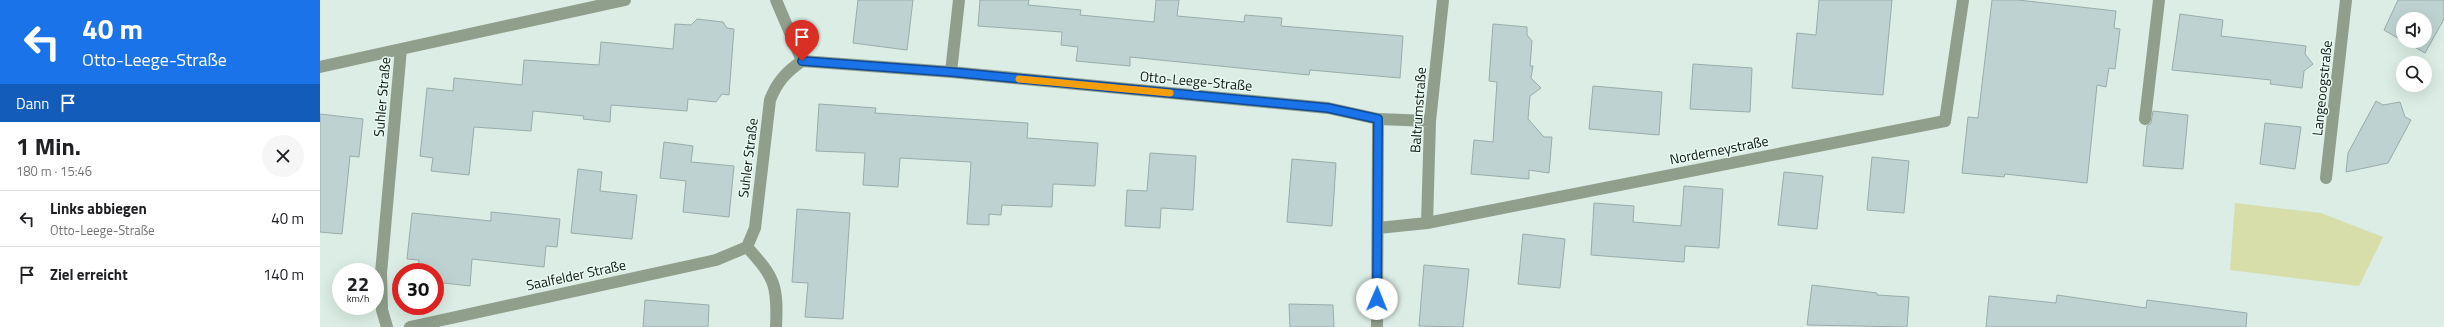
<!DOCTYPE html>
<html lang="de">
<meta charset="utf-8">
<style>
body{margin:0;font-family:"Titillium Web",sans-serif;background:#f6f6f6;color:#202124;height:100vh;display:flex;flex-direction:column;font-size:15px;white-space:nowrap}
*{box-sizing:border-box;margin:0}
p{font-size:13px;color:#757577}
.icon{flex:none;width:22px;height:22px;fill:none;stroke:currentColor;stroke-width:2;stroke-linecap:round;stroke-linejoin:round}
.map{position:relative;flex:1;overflow:hidden}
.sheet{display:flex;flex-direction:column;background:#fff;width:320px}
.sheet>*{flex:none}
.banner{background:#1a73e8;color:#fff;overflow:hidden}
.fabs{position:absolute;left:2076px;top:12px;display:grid;gap:8px}
.fabs a{display:grid;place-items:center;width:36px;height:36px;border-radius:50%;background:#fff;box-shadow:0 4px 16px #0002;font-size:20px}
.speed{position:absolute;left:12px;top:263px;display:flex;gap:8px;font-size:20px;font-weight:700;text-align:center}
.speed>*{display:grid;place-content:center;width:52px;height:52px;border-radius:50%;background:#fff;box-shadow:0 4px 16px #0002;line-height:1}
.speed small{font-size:10px;font-weight:400}
.speed .limit{border:6px solid #d22;background:#fff;color:#111}
.pin{position:absolute;display:grid;place-items:center;width:34px;height:34px;color:#fff;margin:-41px -17px;border-radius:50% 50% 50% 0;rotate:-45deg;box-shadow:0 0 4px #0007}
.pin .icon{rotate:45deg}
.me{position:absolute;width:44px;margin:-22px;rotate:1deg;stroke-linejoin:round;filter:drop-shadow(0 0 3px #0008)}
.turn{display:flex;align-items:center;gap:14px;height:84px;padding:0 16px;font-size:18px}
.turn .icon{width:52px;height:52px;stroke-width:2.5}
.turn b{display:block;font-size:28px;line-height:34px}
.then{display:flex;align-items:center;height:38px;padding:0 16px;background:#0003;gap:8px;font-size:15px}
.round{display:grid;place-items:center;flex:none;width:42px;height:42px;border-radius:21px;background:#f6f6f6}
.overview{display:flex;align-items:center;justify-content:space-between;height:68px;padding:0 16px}
h1{font-size:24px;font-weight:700;line-height:30px}
ul{padding:0;list-style:none}
li{display:flex;align-items:center;gap:12px;height:56px;padding:0 16px;border-top:1px solid #e0e0e0}
li div{flex:1}
li b{display:block;font-size:15px}
li em{font-style:normal}
main{display:flex;flex:1;min-height:0}
.map>svg:first-child{display:block}
</style>
<main>
<section class="sheet">
<div class="banner">
<div class="turn"><svg class="icon" aria-label="left" viewBox="0 0 24 24"><path d="M17 20v-9H6M10 6l-5 5 5 5"/></svg><div><b>40 m</b>Otto-Leege-Straße</div></div>
<div class="then">Dann<svg class="icon" aria-label="arrive" viewBox="0 0 24 24"><path d="M6 21V4h12l-3 4 3 4H6"/></svg></div>
</div>
<div class="overview"><div><h1>1 Min.</h1><p>180 m · 15:46</p></div><a class="round"><svg class="icon" aria-label="close" viewBox="0 0 24 24"><path d="M6 6l12 12M18 6L6 18"/></svg></a></div>
<ul>
<li><svg class="icon" aria-label="left" viewBox="0 0 24 24"><path d="M17 20v-9H6M10 6l-5 5 5 5"/></svg><div><b>Links abbiegen</b><p>Otto-Leege-Straße</p></div><em>40 m</em></li>
<li><svg class="icon" aria-label="arrive" viewBox="0 0 24 24"><path d="M6 21V4h12l-3 4 3 4H6"/></svg><div><b>Ziel erreicht</b></div><em>140 m</em></li>
</ul>
</section>
<div class="map">
<svg width="2124" height="327" viewBox="0 0 2124 327">
<rect width="100%" height="100%" fill="#dbede4"/>
<path fill="#d7deaa" d="M1915,203l86,10 62,24 -24,49 -129,-16z"/>
<path fill="#bed3d1" stroke="#98acaa" d="M538,0h55l-6,50 -54,-7z
M660,0h49l-1,5 53,5 -1,5 74,7 2,-22h23l-2,16 67,6 1,-7 37,3 -1,8 122,10 -3,42 -90,-8 -1,5 -179,-18v9l-54,-5 2,-14 -17,-2 1,-13 -84,-6z
M1499,0h73l-9,95 -91,-7 5,-55 19,2z
M1672,0h26l98,11 -2,17 6,1 -5,40 -6,-1 -3,19 -9,-2 -10,98 -82,-9 -1,3 -42,-4 6,-56 10,1z
M2078,0h46v19l-19,34 -21,-12h21v-22h-22v22l-19,-11z
M1860,14l43,6 -2,16 85,10 -1,8 8,10 -9,7 -2,17 -32,-4 1,-4 -99,-10z
M377,19l26,3 4,6 7,1 -5,66 -7,-1 -6,8 -28,-3 -1,12 -76,-6 -1,17 -27,-3 1,-3 -51,-5 -2,20 -57,-4 -5,48 -38,-4 2,-13 -13,-2 7,-68 26,3 1,-13 68,7 2,-25 75,5 2,-23 72,7 2,-25 16,1z
M1173,24l34,3v8l5,6 -2,25h3l-2,12 10,10 -11,8 -2,23 16,18h8l-3,36 -20,-3v9l-58,-5 3,-34 19,2 4,-60 -8,-1z
M1373,64l59,4 -2,44 -60,-3z
M1273,86l69,6 -3,43 -70,-6z
M2056,101l7,4 17,-3 5,15 6,3 -23,43 -42,9 2,-19z
M499,104l57,4 -1,5 153,10 -1,15 71,5 -3,43 -42,-2 -1,23 -50,-2 -1,10 -12,-1v11l-22,-1 4,-62 -71,-4 -2,29 -35,-2 2,-32 -49,-2z
M1833,111l35,4 -5,54 -40,-3 4,-40 4,-3z
M0,114l43,5 -4,38 -9,-1 -8,78 -22,-2z
M1945,123l36,4 -6,42 -35,-5z
M344,142l29,4 -2,16 43,4 -5,51 -46,-5 3,-31 -26,-3z
M830,153l46,3 -3,54 -32,-2 -1,20 -35,-2 2,-36 20,1z
M1552,157l37,4 -5,52 -37,-3z
M972,159l44,4 -4,63 -45,-4z
M258,169l24,3 -2,19 37,4 -5,44 -61,-6z
M1464,172l39,4 -6,53 -39,-4z
M1364,186l39,3 -4,59 -34,-2 -1,16 -93,-7 3,-52 40,3 -1,16 48,4z
M477,209l53,4 -7,106 -38,-2 3,-34 -16,-1z
M171,212l69,7 -3,28 -11,-1 -2,21 -72,-8 -2,27 -35,-4v-10h-17l1,-12 -12,-1 5,-46 79,8z
M1203,234l42,5 -5,49 -42,-4z
M1104,265l45,4 -6,58 -44,-1z
M1492,285l65,8v2l32,2 -2,30 -100,-2z
M1737,295l89,13 1,-8 100,13 -1,14h-260l3,-31 67,7z
M325,300l64,5 -1,22h-65z
M969,304l44,1 1,22h-44z"/>
<g fill="none" stroke-linecap="round" stroke-linejoin="round">
<path stroke="#909f8c" stroke-width="12" d="M456,0l26,61c-16,11 -25,21 -32,39l-15,128 -8,19c28,31 31,38 29,80
M482,61l149,11 377,36 50,11 -1,208
M0,67l81,-18
M631,72l8,-72
M1058,119l52,2
M1825,119l14,-119
M2006,178l20,-178
M1107,223l3,-102 13,-121
M1058,228l49,-5 518,-102 18,-121
M67,327l-5,-17 -1,-37 20,-224 224,-49
M90,327l306,-67 31,-13"/>
</g>
<g fill="none" stroke-linecap="round" stroke-linejoin="round">
<g stroke="#114b97" stroke-width="10">
<path id="route" d="M482,61l149,11 377,36 50,11 -1,180"/>
</g>
<use href="#route" stroke="#1a73e8" stroke-width="7"/>
<path stroke="#f59e0b" stroke-width="7" d="M699,79l151,14"/>
</g>
<g text-anchor="middle" stroke-width="3" stroke-linejoin="round" paint-order="stroke">
<g font-size="14" fill="#0f1613" stroke="#e8faf1">
<text transform="translate(876 81) rotate(5)" y="5">Otto-Leege-Straße</text>
<text transform="translate(2002 88) rotate(-84)" y="5">Langeoogstraße</text>
<text transform="translate(62 97) rotate(-85)" y="5">Suhler Straße</text>
<text transform="translate(1098 110) rotate(-86)" y="5">Baltrumstraße</text>
<text transform="translate(1399 150) rotate(-11)" y="5">Norderneystraße</text>
<text transform="translate(428 158) rotate(-83)" y="5">Suhler Straße</text>
<text transform="translate(256 275) rotate(-12)" y="5">Saalfelder Straße</text>
</g>
</g>
</svg>
<div class="fabs">
<a><svg class="icon" aria-label="sound" viewBox="0 0 24 24"><path d="M4 9h4l5-4v14l-5-4H4zM17 9q2 3 0 6"/></svg></a>
<a><svg class="icon" aria-label="search" viewBox="0 0 24 24"><circle cx="10" cy="10" r="6"/><path d="M15 15l6 6"/></svg></a>
</div>
<div class="speed"><div>22<small>km/h</small></div><div class="limit">30</div></div>
<div class="pin" style="left:482px;top:61px;background:#d93025"><svg class="icon" aria-label="arrive" viewBox="0 0 24 24"><path d="M6 21V4h12l-3 4 3 4H6"/></svg></div>
<svg class="me" style="left:1057px;top:299px" viewBox="-20 -20 40 40"><circle r="19" fill="#fff"/><path d="M0-13L10 11 0 6-10 11z" fill="#1a73e8"/></svg>
</div>
</main>
